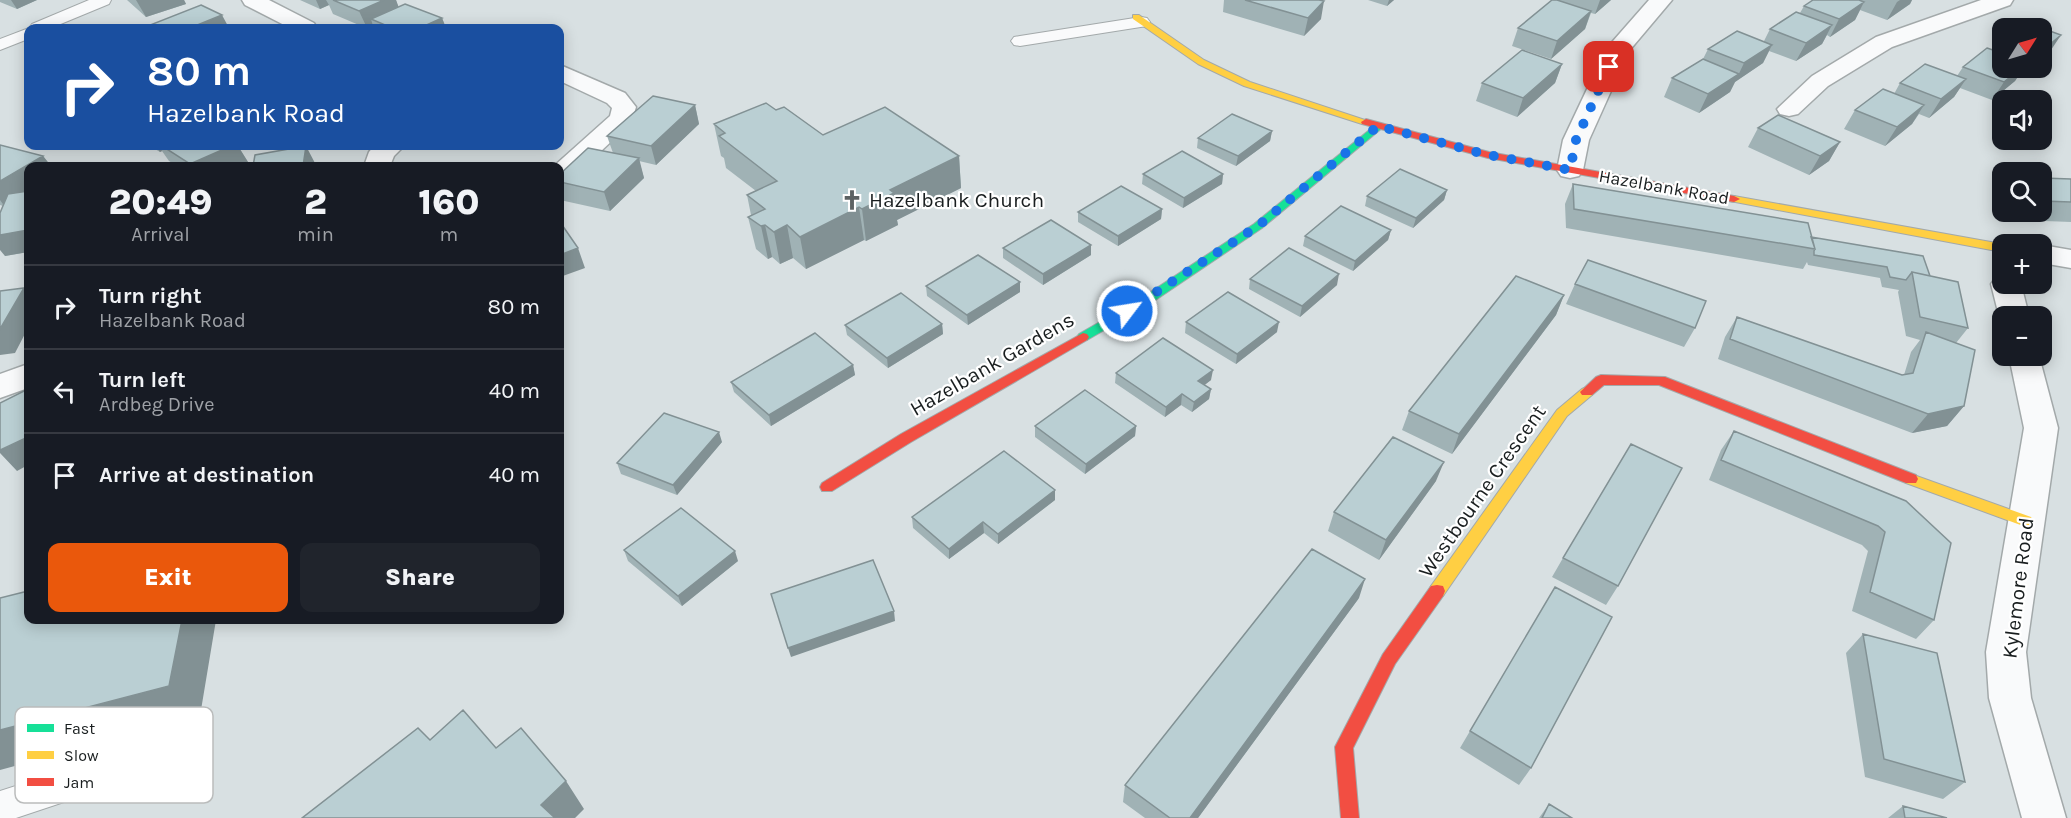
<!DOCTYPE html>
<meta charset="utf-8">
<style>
body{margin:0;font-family:Karla,sans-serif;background:#20242c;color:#f1f3f6;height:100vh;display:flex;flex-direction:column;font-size:22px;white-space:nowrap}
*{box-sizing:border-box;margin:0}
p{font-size:20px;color:#9ea1a6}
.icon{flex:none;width:33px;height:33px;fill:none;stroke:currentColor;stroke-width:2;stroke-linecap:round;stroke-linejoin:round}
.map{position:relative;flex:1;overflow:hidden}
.drawer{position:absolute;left:24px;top:162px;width:540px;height:462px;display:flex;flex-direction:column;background:#171b24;border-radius:12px;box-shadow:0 3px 15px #0003}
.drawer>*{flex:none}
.top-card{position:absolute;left:24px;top:24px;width:540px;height:126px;border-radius:12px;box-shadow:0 3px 15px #0003;background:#1a4fa0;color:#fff;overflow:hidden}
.needle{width:39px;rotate:53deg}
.fabs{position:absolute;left:1992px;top:18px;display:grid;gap:12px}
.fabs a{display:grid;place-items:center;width:60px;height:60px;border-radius:12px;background:#171b24;box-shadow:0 3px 15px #0003;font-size:30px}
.pin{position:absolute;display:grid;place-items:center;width:51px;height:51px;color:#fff;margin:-26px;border-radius:12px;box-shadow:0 3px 9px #0006}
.me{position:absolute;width:66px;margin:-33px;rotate:59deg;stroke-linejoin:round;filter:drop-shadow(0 0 4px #0008)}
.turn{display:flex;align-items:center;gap:21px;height:126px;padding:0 24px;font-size:27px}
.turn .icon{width:78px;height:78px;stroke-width:2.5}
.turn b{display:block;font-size:42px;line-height:51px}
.eta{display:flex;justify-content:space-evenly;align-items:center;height:102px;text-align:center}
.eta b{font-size:36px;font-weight:800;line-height:42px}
.action{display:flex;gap:12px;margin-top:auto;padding:12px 24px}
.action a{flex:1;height:69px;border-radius:12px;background:#ea580c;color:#fff;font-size:24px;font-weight:800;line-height:69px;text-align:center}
.action a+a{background:#20242c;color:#f1f3f6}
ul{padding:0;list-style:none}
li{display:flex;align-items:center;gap:18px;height:84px;padding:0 24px;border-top:2px solid #363941}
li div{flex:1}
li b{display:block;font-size:22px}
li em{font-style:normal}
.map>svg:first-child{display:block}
</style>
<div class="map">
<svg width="2071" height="818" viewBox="0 0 2071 818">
<rect width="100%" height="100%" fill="#d8e0e2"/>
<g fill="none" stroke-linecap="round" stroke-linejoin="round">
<g stroke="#a3a9aa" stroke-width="2">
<path id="lane" d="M89,0h22l-2,4 -58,24h-23v11l-28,11v-11l29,-11 3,-4z
M1141,17l6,1 3,4 -3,4 -127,20 -6,-1 -3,-4 3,-4 6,-1z
M112,755l12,5 5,11 -5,11 -108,36h-16v-27z"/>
</g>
<g stroke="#a3a9aa" stroke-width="3">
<path id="street" d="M242,0h27l45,23 3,5h-27l-45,-23z
M1649,0h23l-43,51 -40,89 -6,30 -4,6 -9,2 -9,-2 -4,-6 6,-30 43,-91z
M1981,0h32l-3,5 -118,42 -64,39 -30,28 -9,2 -9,-2 -3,-5 35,-33 64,-39z
M560,65l65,28 11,14 -5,16 -62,58 -9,2v-17h-6l56,-50 2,-8 -5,-5 -47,-22z
M374,146h30l-10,10 -4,10h-26l5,-14z
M2042,245l29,5v18l-29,-5z
M2002,275v9h19l8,32h-27v6l-3,-6 -8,-32 5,-7z
M2009,356h30l19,72 -32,224 5,46 35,120h-44l-33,-120 -3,-46 38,-224z
M28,364v24l-28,10v-24z"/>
</g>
<g stroke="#a3a9aa" stroke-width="2">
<path id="fast" d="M1378,123l4,1v4l-120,100 -111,75 -64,37h-8l-2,-3 2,-3 64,-37 111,-73z"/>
</g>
<g stroke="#a3a9aa" stroke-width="2">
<path id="slow" d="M1133,15h6l65,45 46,22 121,40 -1,2h-8l-118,-38 -46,-22 -65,-45z
M1734,196l268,48v8l-272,-51v-4z
M1587,387l5,2 2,3 -2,3 -25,21 -124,180 -6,1 -6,-1 -2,-5 2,-5 126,-176 25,-21z
M1911,474l120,43 2,4 -2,4 -5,2 -120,-44 -2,-4 2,-4z"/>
</g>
<g stroke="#a3a9aa" stroke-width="2">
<path id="jam" d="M1366,119l123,33 245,44 6,3 -6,3 -246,-44 -126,-34 -1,-2z
M1083,333l4,1 2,3 -2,3 -176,102 -79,49h-10l-2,-4 2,-4 79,-49z
M1601,375l64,2 251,98 2,4 -2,4h-10l-247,-98h-55l-12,10h-10l-2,-3 16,-15z
M1437,585l6,1 2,5 -2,5 -48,68 -42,84 6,70h-18l-6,-71 48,-93 48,-68z"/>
</g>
<use href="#lane" fill="#f9fafb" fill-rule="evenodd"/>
<use href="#street" fill="#f9fafb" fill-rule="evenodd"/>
<use href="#fast" fill="#16e098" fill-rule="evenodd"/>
<use href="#slow" fill="#ffcf43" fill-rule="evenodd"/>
<use href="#jam" fill="#f24e42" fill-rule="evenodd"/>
</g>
<path fill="#a0b2b5" d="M0,0h37l-20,9 -17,-7z
M127,0h57l2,4 -40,13z
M300,0h96l2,7 44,11 4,10h-71l-2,-2 -7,2 -33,-14 -4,-9 -9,4z
M1224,0h95l2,19 -17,17 -81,-24z
M1368,0h26l-7,6z
M1552,0h59l-16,14 -4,-1 -6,16 -34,30 -39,-13 6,-18z
M1813,0h99l-2,4 -23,16 -27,-10 -5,10 -25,17 -3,-2 -5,9 -26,17 -27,-10 -6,12 -28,19 -5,10 -31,21 -35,-16 8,-19 31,-19 5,-10 56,-8 6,-12 30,-16 4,-7z
M2002,36v32h30l-5,3 -5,-2 -7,12 -23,19 -32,-12 -6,9 -25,21 -10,-4 -7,10 -27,22 -41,-17 11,-19 39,-16 6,-11 57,-7 6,-9 29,-17 8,-11z
M1562,64l-7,19 -38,34 -41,-16 6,-18z
M695,105l4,19 -43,41 -17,-4 5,17 -34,33 -50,-11v-26l53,-21 -6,-17z
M776,110l47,25 136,21 2,32 -64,32 1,5 -32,16 -2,-1 -58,29 -13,-11 -13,6 -8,-7 -4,2 -12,-10 -8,-32 3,-2 -4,-20 9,-4 -30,-23 -2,-10 -3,-2 -7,-32z
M1758,128l82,14 -11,19 -20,14 -61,-28z
M1272,131l-2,10 -34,25 -39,-18 1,-10z
M0,145l43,11 8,10h-23v86l-23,4 -2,-50 -3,-1z
M150,146h88l10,16 -10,4h-61l-8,-5 -7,-10 -2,1z
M1143,174h80l-1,10 -39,24 -41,-24z
M2042,178l29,1v43l-48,-2 -8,-8h27z
M1573,184l238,53 119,39 38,52 -12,15 8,63 -17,20 -35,7 -194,-74 7,-22 12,-20 165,58h2l7,-23 9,-12 -14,-4 -8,-44 1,-2 -17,-3 -2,-9 -72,-13 -1,-3 -4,7 -237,-41 -1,-24z
M1447,190l-3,10 -31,28 -48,-22 2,-10z
M1162,209l-1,10 -43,27 -40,-24v-10z
M1391,230l-3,10 -35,31 -50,-25 2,-10z
M1003,248l88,7 -48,30 -40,-27z
M1250,279l87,6 -37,32 -51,-28z
M1020,282v10l-52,33 -41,-29 -1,-10z
M1575,284l120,44 -11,19 -118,-43z
M1564,295l-8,20 -104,139 -50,-24 7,-19z
M1186,322l91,10 -41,32 -51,-31z
M942,324l1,10 -55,34 -41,-33 -2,-10z
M853,365l2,10 -84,51 -37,-34 -3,-10z
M1116,373l95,7 -7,5 7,4 -2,10 -17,13 -11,-7 -16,12 -50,-34z
M1035,426h101l-1,10 -50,38 -50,-37z
M1734,431l172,70 28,119 -18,19 -64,-28 16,-60 -6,-6 -153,-65 12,-30z
M722,442l-45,53 -56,-21 -4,-11z
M1436,481l-57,79 -51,-29 6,-19z
M1055,500l-57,44 -14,-11 -35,26 -36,-31 -1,-11z
M624,550l114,11 -56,45 -54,-45z
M1563,558l55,28 -12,19 -54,-28z
M1359,598l-161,220h-53l-22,-16 2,-17z
M1863,634l102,148 -22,17 -78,-22 -19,-124z
M1470,731l61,37 -12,17 -59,-37z
M1549,804l23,14h-33z
M1903,806l44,12h-59z"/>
<path fill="#829194" d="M11,0h26l-20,9z
M136,0h48l2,4 -40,13z
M316,0h10l3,5 -9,4z
M384,0h12l5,13 -30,6 2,7 -6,2 -8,-17z
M1389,0h5l-7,6z
M1600,0h11l-16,14z
M1900,0h12l-2,4 -23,16 10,-18z
M1324,1l-3,18 -17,17 4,-18z
M1864,2l-9,18 -25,17 9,-18z
M1591,11l-6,18 -34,30 6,-18z
M222,15l7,13h-39z
M442,18l4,10h-26z
M1832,25l-10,19 -26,17 10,-18z
M2061,35l-12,18 -7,6v-8z
M1772,45l-9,18 -28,19 9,-19z
M1562,64l-7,19 -38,34 6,-19z
M2021,68h3l-9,13 -23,19 12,-18z
M1739,74l-9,18 -31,21 9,-19z
M1966,79l-12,18 -25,21 12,-19z
M695,105l4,19 -43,41 -5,-19z
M1924,105l-12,19 -27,22 12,-19z
M1272,131l-2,10 -34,25 2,-10z
M1840,142l-11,19 -20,14 11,-19z
M156,146h3l3,5 -2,1z
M231,146h7l10,16 -10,4h-46l-2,-2z
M306,146l10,19v1h-13z
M43,156l8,10h-23v26l-23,15 -5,-7v-19z
M959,156l2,32 -64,32 1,5 -32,16 -4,-32 28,-19z
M639,158l5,20 -34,33 -6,-19z
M1223,174l-1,10 -39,24 1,-10z
M1447,190l-3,10 -31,28 3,-10z
M859,207l5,33 -58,29 -6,-32z
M1162,209l-1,10 -43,27v-10z
M765,225l7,32 -4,2 -7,-33z
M787,225l6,33 -13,6 -6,-32z
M28,230v22l-23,4 -5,-6v-15z
M1391,230l-3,10 -35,31 2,-10z
M1091,245v10l-48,30v-11z
M578,248l7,20 -25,9v-22z
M1339,274l-2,11 -37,32 2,-11z
M1020,282v10l-52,33 -1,-10z
M24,288l4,6v34l-13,25 -15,2v-26z
M1564,295l-8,20 -104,139 7,-20z
M1279,322l-2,10 -41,32 1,-10z
M942,324l1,10 -55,34 -1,-10z
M853,365l2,10 -84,51 -2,-11z
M1213,370l-2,10 -14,11 1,-10z
M1211,389l-2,10 -17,13 2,-10z
M1182,394l-1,11 -16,12 1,-10z
M1964,406l-17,20 -35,7 16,-19z
M1136,426l-1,10 -50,38 1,-10z
M719,432l3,10 -45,53 -4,-10z
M28,437v28l-11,6 -17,-18v-3z
M1444,462l-8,19 -57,79 7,-20z
M1055,490v10l-57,44v-10z
M983,522l1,11 -35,26v-10z
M735,551l3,10 -56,45 -4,-10z
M1365,579l-6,19 -161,220h-8z
M894,611l1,10 -104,36 -3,-9z
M182,620h34l-16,96 -200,54v-40z
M566,781l18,28 -9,9h-25l-9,-13z"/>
<path fill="#bacfd3" stroke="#829194" stroke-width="1.5" d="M333,0h51l-25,11z
M1245,0h74l5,1 -16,17z
M1552,0h5l34,11 -34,30 -39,-13z
M1813,0h46l5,2 -25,17 -35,-13z
M405,4l37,14 -22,10h-28l-21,-9z
M201,5l21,10 -32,13h-43l-2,-1z
M1796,12l36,13 -26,18 -36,-14z
M2022,21l39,14 -19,16v-23h-29z
M454,26l6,2h-12z
M1737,31l35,14 -28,18 -36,-14z
M1987,48l15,5v15h19l-17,14 -41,-15z
M1522,50l40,14 -39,34 -41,-15z
M1703,59l36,15 -31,20 -36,-16z
M1925,64l41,15 -25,20 -41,-16z
M1883,89l41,16 -27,22 -42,-17z
M653,96l42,9 -44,41 -44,-10z
M766,103l10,7 8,-3 39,28 62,-28 74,49 -69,34 4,3 -32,16 -3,-2 -59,30 -13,-12 -13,7 -9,-7 -4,1 -13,-9 17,-8 -18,-14 30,-14 -58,-45 6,-3 -11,-9z
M1232,114l40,17 -34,25 -40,-18z
M1778,115l62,27 -20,14 -62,-28z
M0,145l43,11 -43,25z
M162,146h69l-41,18z
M306,146l-3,20h-50l2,-11z
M588,148l51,10 -35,34 -44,-10v-8z
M1182,151l41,23 -39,24 -41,-24z
M1400,169l47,21 -31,28 -49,-22z
M2042,178l29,1v23l-29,-1z
M1573,184l235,39 7,26 -241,-40z
M1121,186l41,23 -44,27 -40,-24z
M28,191v39l-28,5v-22l8,-19z
M1341,206l50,24 -36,31 -50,-25z
M1051,220l40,25 -48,29 -40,-26z
M560,222l18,26 -18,7z
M1811,237l112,19 7,20 -18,-4 -6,8 -16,-3 -3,-10 -73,-12v-4l1,-2z
M1289,248l50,26 -37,32 -52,-27z
M978,255l42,27 -53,33 -41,-29z
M1588,260l118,41 -11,27 -120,-44z
M1912,272l46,10 10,46 -48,-11z
M1516,276l48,19 -105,139 -50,-23z
M24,288l-24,41v-38z
M1228,292l51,30 -42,32 -51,-32z
M901,293l41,31 -55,34 -42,-33z
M1737,317l165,58 11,-2 13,-41 49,18 -11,56 -36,8 -198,-75z
M815,333l38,32 -84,50 -38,-33z
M1163,338l50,32 -15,11 13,8 -17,13 -12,-8 -16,13 -50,-34z
M28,389v48l-28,13v-47z
M1085,390l51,36 -50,38 -51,-38z
M664,413l55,19 -46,53 -56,-22z
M1734,431l172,70 45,42 -17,77 -64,-28 15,-60 -7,-6 -157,-66z
M1393,437l51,25 -58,78 -52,-28z
M1631,444l51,24 -64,118 -55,-28z
M1004,451l51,39 -57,44 -15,-12 -34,27 -37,-32z
M681,508l54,43 -57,45 -54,-46z
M1312,549l53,30 -175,239h-20l-45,-33z
M873,560l21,51 -106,37 -17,-54z
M1555,587l57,30 -81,151 -61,-37z
M28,591v29h154l-13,66 -169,44v-132z
M1863,634l74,19 28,129 -81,-23z
M463,710l33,38 25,-20 45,53 -25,24 14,13h-253l116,-90 12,12z
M1549,804l23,14h-30z
M1903,806l44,12h-42z"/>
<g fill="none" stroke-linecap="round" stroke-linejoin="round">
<path stroke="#1a73e8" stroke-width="10" stroke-dasharray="0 18" d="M1127,311l131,-85 120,-100 110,29 82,15 6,-30 33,-73"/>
</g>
<defs>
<g id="church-bare" transform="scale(1.62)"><path d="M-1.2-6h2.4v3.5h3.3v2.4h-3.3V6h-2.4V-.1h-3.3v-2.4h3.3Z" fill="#5c6263" stroke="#fff" stroke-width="2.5" paint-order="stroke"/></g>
</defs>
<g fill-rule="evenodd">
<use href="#church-bare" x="852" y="200"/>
</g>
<g text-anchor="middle" stroke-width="4.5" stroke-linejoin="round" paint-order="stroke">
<g font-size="18" fill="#191e1f" stroke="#fff">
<text transform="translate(1664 187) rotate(10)" y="6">Hazelbank Road</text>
</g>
<g font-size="21" fill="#191e1f" stroke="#fff" text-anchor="start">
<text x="869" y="207">Hazelbank Church</text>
</g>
<g font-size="21" fill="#191e1f" stroke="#fff">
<text transform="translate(992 364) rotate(-30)" y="7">Hazelbank Gardens</text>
<text transform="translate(1482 491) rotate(-55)" y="7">Westbourne Crescent</text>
<text transform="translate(2018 588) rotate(-83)" y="7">Kylemore Road</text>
</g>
</g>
<rect x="15" y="707" width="198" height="96" rx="9" fill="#fff" stroke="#babcbc" stroke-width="1.5"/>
<rect x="27" y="724" width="27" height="8" fill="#16e098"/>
<rect x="27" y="751" width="27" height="8" fill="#ffcf43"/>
<rect x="27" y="778" width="27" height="8" fill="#f24e42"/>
<g font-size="16" fill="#191e1f">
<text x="64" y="734">Fast</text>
<text x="64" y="761">Slow</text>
<text x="64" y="788">Jam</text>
</g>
</svg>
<div class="fabs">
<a><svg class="needle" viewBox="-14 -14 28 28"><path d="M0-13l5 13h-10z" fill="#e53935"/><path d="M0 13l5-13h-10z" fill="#9ea1a6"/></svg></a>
<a><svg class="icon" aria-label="sound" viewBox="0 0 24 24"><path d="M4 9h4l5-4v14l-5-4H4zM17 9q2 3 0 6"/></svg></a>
<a><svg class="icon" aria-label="search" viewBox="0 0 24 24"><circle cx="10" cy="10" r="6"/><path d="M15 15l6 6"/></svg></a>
<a>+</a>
<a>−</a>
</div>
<div class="pin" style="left:1609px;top:67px;background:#d93025"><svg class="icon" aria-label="arrive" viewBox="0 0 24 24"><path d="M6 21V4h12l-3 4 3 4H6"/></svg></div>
<svg class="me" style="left:1127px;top:311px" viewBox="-20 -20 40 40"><circle r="17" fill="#1a73e8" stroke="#fff" stroke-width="3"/><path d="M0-11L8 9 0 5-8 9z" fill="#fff"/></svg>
<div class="top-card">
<div class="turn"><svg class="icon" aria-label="right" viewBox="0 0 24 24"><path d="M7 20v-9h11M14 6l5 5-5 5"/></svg><div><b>80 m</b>Hazelbank Road</div></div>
</div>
<section class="drawer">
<div class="eta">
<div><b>20:49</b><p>Arrival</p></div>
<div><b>2</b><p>min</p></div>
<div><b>160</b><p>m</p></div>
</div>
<ul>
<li><svg class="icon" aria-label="right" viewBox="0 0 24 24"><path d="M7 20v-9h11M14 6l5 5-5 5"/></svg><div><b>Turn right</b><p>Hazelbank Road</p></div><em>80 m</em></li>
<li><svg class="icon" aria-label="left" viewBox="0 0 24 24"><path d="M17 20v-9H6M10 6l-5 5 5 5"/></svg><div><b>Turn left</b><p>Ardbeg Drive</p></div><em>40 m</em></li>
<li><svg class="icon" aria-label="arrive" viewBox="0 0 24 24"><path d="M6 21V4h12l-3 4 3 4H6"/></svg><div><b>Arrive at destination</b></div><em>40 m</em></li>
</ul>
<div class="action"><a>Exit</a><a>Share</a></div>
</section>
</div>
